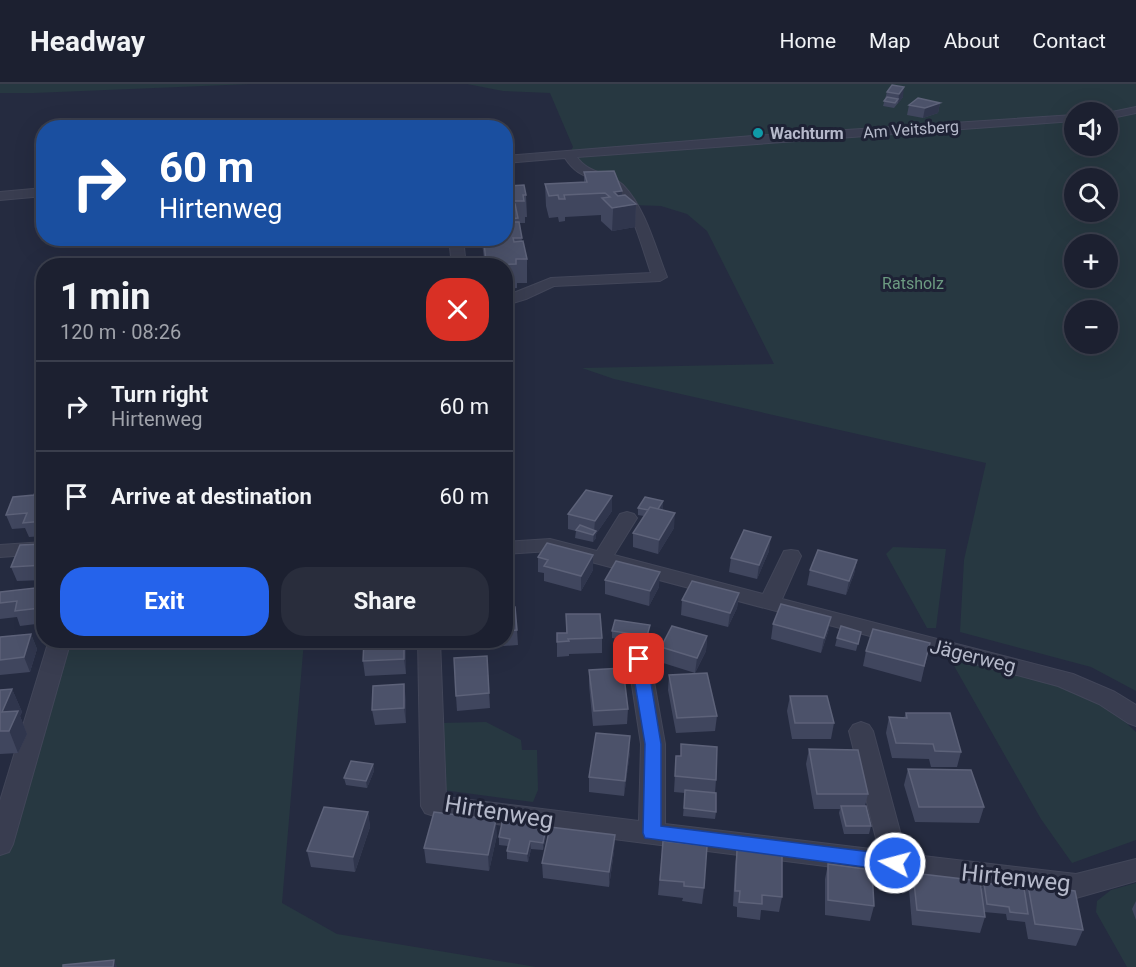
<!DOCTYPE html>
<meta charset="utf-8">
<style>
body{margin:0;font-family:Roboto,sans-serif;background:#292d3c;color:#f1f3f6;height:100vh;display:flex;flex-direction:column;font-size:22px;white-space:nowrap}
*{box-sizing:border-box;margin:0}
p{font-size:20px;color:#a0a3ab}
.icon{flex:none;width:33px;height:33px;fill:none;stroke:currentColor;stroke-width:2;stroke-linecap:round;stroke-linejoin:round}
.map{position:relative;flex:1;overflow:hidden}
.side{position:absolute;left:36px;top:174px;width:477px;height:390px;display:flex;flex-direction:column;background:#1c2030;border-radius:24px;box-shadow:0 6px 24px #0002,0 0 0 2px #3a3e4c}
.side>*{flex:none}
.hud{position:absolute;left:36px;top:36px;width:477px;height:126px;border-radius:24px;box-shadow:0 6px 24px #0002,0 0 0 2px #3a3e4c;background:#1a4fa0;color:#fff;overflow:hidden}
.controls{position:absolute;left:1064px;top:18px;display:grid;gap:12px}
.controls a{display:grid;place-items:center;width:54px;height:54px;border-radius:50%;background:#1c2030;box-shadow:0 6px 24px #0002,0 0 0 2px #3a3e4c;font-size:30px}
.pin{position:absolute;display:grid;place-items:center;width:51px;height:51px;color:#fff;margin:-26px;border-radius:12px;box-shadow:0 3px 9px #0006}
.me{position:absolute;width:66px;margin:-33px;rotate:277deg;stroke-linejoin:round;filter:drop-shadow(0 0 4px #0008)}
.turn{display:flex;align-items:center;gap:21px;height:126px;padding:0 24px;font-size:27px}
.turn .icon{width:78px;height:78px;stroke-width:2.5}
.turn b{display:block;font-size:42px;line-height:51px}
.round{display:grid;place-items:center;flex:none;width:63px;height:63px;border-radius:24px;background:#292d3c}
.headline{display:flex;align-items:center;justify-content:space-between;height:102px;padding:0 24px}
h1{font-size:36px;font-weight:700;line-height:45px}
.button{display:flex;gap:12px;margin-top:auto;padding:12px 24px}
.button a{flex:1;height:69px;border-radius:24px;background:#2563eb;color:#fff;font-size:24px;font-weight:700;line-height:69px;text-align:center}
.button a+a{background:#292d3c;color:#f1f3f6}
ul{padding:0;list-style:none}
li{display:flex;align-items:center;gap:18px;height:90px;padding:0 24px;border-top:2px solid #3a3e4c}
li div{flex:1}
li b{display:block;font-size:22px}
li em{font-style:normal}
header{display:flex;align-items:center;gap:36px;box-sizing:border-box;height:84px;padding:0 30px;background:#1c2030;border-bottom:2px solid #3a3e4c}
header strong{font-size:28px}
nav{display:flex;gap:33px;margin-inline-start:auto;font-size:21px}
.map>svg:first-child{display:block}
</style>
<header>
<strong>Headway</strong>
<nav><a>Home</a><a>Map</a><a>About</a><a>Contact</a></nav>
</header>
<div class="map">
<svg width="1136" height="883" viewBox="0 0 1136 883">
<rect width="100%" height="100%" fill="#252b40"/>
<path fill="#273841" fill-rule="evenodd" d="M0,0h251l-217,9h-34z
M467,0h669v607l-45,-24 -131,-35 4,-72 22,-97 -372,-84 -32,-11 192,-4 -67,-133 -20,-17 -26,-8 -29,-1 -54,-37 -9,-14 4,-7 -23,-54 -47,-2zM1074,28h33v34h-33zM1074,94h33v34h-33zM1074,160h33v34h-33zM1074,226h33v34h-33z
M893,463l53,2 -10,79h-9l-41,-74z
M63,556l241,1 -22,262 55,31 199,33h-536v-123z
M949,573l119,32 43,20 25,23v108l-64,23 -31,-44z
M486,638l35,18 1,10h15l1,40 -5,12 -90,-12 -3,-67z
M1136,799v84h-9l-31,-55 1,-11 14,-11z"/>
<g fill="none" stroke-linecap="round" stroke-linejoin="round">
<g stroke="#424659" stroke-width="2">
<path id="minor" d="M1136,23v6l-29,6v-6z
M1074,31v6l-497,36c11,17 33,15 46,28 23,24 32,62 44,92l-7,4 -106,5 -28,13 -20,6v-9l45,-18 100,-5c-8,-22 -20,-71 -39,-85 -19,-13 -33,-8 -47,-30l-59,5v-7l247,-20z
M44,104v8l-44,4v-8z
M449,154h14l3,28h-14z
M627,428l7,2 3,4 -23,37 149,39 21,-43 7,-1 7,1 3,5 -19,43 291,75 42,18 21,13v21l-8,-3 -29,-19 -41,-18 -508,-135 -44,3v-12l44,-3 47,12 23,-37z
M44,458v12l-44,3v-12z
M49,556h22l-58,204 -4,8 -9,3v-54z
M418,556h22l6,157 193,24 2,-77 -13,-85 3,-6 8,-2 8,2 3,6 15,85v80l214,26 -30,-119 4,-6 8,-3 8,3 4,6 33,123 170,20 60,-15v22l-60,17 -642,-82 -9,-3 -4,-7z"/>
</g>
<use href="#minor" fill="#393d50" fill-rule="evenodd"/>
</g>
<path fill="#40465e" d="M892,1l11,12 -9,11 -11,-2 4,-14z
M940,19l-2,10 -15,5 -16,-3 2,-10z
M584,88l52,32 -1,23 -23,4 -11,-10v-6l-36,2v4l-6,1 -1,-5 -9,1 -3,-12 -1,-22 39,-2z
M506,97v5l20,9 1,22h-2v6h-5l2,18 5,18v24h-10v5l-11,1v-23h-21l-3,-23h-2v-5h26z
M44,406v46l-15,1 -4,-9 -13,1 -6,-14z
M638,424l25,1 -1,1 12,18 -16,26 -25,-7v-14l11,-17 -6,-1z
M612,427l-16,23v4l-3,4 -18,-4 1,-7 -8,-2v-15z
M44,460v36l-27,1 -6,-14z
M769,467l-12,28 -28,-7 2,-14z
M593,471v15l-12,21 -37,-10v-8l-6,-1v-15z
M857,476l-3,14 -8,21 -39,-10 3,-15z
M605,496l54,7 -10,19 -44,-12z
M44,503v36l-24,3 -3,-9 -17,2v-27z
M739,509l-2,15 -9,19 -47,-12 1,-15z
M506,523l11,23 1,15 -39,3 -1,-8h28z
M566,530l36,24v15l-33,1v2l-12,1v-24h9z
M831,533l-3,15 -7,21 -50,-14 2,-15z
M612,547l37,1 -2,11 -35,-5z
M861,548l-5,19 -21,-5 2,-8z
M31,550l6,15 -7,23 -30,3v-38z
M707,552l-1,15 -11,22 -35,-11 1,-15z
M405,556l1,13v21l-41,2 -2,-15z
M930,559l-9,39 -58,-16 3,-15z
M487,572l3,52 -33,3 -1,-15z
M589,586l39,39 -1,15 -34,2 -4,-41z
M669,591l48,41 -2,15 -39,2 -8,-43z
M12,605l10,23 -2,4 7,18 -9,19 -18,1v-64z
M790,612l44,27 -3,16h-39l-5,-28z
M406,615v24l-31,2 -3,-15z
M906,629l55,39 -4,15h-26l-2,-8 -37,-1 -6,-25 3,-16 15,1z
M809,665l59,45 -3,12 6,20 -2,8h-25l-5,-21 1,-4h-26l-8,-45z
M630,668l-6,44 -35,-4v-15z
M676,672l40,24 -1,13 1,19 -1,7 -32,-3 2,-23 -11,-1z
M373,680l1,7 -7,17 -21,-3 -2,-7z
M908,685l76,38 -5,16 -64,-1 -11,-37z
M368,728l2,15 -15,45 -44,-5 -4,-16z
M547,747l-4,19 -12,-1 -3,13 -21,-3v-8l1,-5 -9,-1v-8z
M497,751l-8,36 -63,-8 -2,-15z
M615,751l-1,16 -5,36 -66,-9 -1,-15z
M663,757l41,47 -2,16 -20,-3 1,-3 -25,-3z
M737,766l45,47 -3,15 -18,-2 -1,10 -23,-3v-10l-4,-1 2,-41z
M828,780l46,42 -4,15 -45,-6v-36z
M913,789l68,18 3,-8 41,10 3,-8 55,45 -7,16 -48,-7 -3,-17 -18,-2 -1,-6 -22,-2 1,5 -5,16 -68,-8 -3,-36z
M1136,817v19l-4,-11z"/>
<path fill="#30364d" d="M904,3l-1,10 -5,7 1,-10z
M940,19l-2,10 -15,5 2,-10z
M622,107v16l14,-3 -1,23 -23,4 2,-39z
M612,412v15l-16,23v4l-3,4 2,-21z
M663,417v8l-5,7v-7z
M675,429l-1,15 -16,26 1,-14z
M771,453l-2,14 -12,28 2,-14z
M593,471v15l-12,21v-15z
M857,476l-3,14 -8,21 3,-14z
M660,488l-1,15 -10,19 1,-15z
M739,509l-2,15 -9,19 2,-14z
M44,510v24l-4,-10z
M831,533l-3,15 -7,21 3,-15z
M31,550l6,15 -7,23 -6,-15z
M707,552l-1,15 -11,22 2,-15z
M405,556l1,13v21l-2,-15z
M404,600l2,15v24l-2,-15z
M12,605l10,23 -2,4 7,18 -9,19 -18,-46z
M630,652v16l-6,44 1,-15z
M373,680l1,7 -7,17 -1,-7z
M368,728l2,15 -15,45 -2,-15z
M496,736l1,15 -8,36 -1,-16z
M547,739v8l-4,19v-7z
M615,751l-1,16 -5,36v-15z
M530,757l1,8 -3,13 -1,-8z
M114,876l3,7h-4z"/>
<path fill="#4c526a" stroke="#5d6279" stroke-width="1.5" d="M892,1l12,2 -5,7 -12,-2z
M887,13l11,2 -3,4 -11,-2z
M918,14l22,5 -15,5 -16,-3z
M614,87l8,20 -8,1 4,4 7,-1 11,9 -24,4 -10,-10 8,-1 -5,-4 -41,2 1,4h-6l-1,-4 -9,1 -4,-12 42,-2 -3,-10z
M506,97v5l18,-1 2,10h-3l1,6h-10l-1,-5h-7z
M506,120h9l3,14 -9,1 1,3h9l3,16h-9l1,4 9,-1 4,18h-11v5l-24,1v-4h-6l-2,-18h4v-4h-5v-1h23z
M36,406h8v31l-21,2 4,-10 -21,2 7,-18 21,-2z
M586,406l26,6 -17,25 -27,-7z
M645,413l18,4 -5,8 -8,-2 -2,3 -10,-2z
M650,423l25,6 -16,27 -26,-7z
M580,441l16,6 -3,4 -17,-5z
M744,446l27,7 -12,28 -28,-7z
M547,459l46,12 -12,21 -37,-10 4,-6 -10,-3z
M44,460v21l-33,2 9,-22z
M818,466l39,10 -8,21 -39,-11z
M616,477l44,11 -10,19 -45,-11z
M692,497l47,12 -9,20 -48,-13z
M44,503v7l-4,14 -25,3 2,-10 -17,2v-11z
M781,520l50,13 -7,21 -51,-14z
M506,523h9l2,23 -11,1z
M566,530h34l2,24 -34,1 1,2 -12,1v-9h10z
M615,536l35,5 -3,11 -35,-5z
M672,542l35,10 -10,22 -36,-11z
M841,542l20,6 -3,12 -21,-6z
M873,545l57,14 -6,23 -58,-15z
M31,550l-7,23 -24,3v-23z
M364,556h40v19l-41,2z
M487,572l2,37 -33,3 -2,-38z
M623,584l5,41 -34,2 -5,-41z
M707,589l10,43 -40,2 -8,-43z
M404,600v24l-32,2 1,-24z
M12,605l-10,23 16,-1 -9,20h-9v-41z
M790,612h37l7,27h-39z
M906,629h44l11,39 -26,-1 -2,-7 -37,-1 -7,-26 18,1z
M596,649l34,3 -5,45 -36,-4z
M681,660l36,3 -1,33 -41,-4 1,-20h5z
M809,665l49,1 10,44h-51z
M351,677l22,3 -7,17 -22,-3z
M908,685l63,1 13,37h-65z
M685,706l31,3v19l-32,-4z
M841,722h25l5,20h-25z
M324,723l44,5 -15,45 -46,-6z
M434,728l62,8 -8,35 -64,-7z
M503,734l44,5 -4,20 -13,-2 -3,13 -20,-3 3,-12 -11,-2z
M550,743l65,8 -6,37 -67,-9z
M663,757l44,5 -3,42 -20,-2v-4l-24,-2z
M737,766l45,5v42l-20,-2v9l-23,-2 1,-11h-5z
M828,780l44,6 2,36 -46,-6z
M913,789l67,8 5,36 -68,-7z
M984,799l40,5 4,26 -18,-2 -1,-5 -22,-3z
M1028,801l47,6 8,39 -48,-6z
M114,876l-1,7h-50v-2z"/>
<path fill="#2563eb" stroke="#184099" stroke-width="1.5" d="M639,569l5,2 3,4 14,85v82l234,29 6,3 3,5 -3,6 -6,2 -250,-33 -2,-5 2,-89 -14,-85 2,-4z"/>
<circle fill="#0f9aa8" stroke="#1e2235" stroke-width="2" cx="758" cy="49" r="6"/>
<g text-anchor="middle" stroke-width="6" stroke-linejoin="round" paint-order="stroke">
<g font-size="16" fill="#b5b9ca" stroke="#1e2235">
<text transform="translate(911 45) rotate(-4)" y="6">Am Veitsberg</text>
</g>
<g font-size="16" font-weight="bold" fill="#b5b9ca" stroke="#1e2235" text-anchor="start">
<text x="770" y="55">Wachturm</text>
</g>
<g font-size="16" fill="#6c9b81" stroke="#1e2235">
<text x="913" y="205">Ratsholz</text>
</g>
<g font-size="20" fill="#b5b9ca" stroke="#1e2235">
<text transform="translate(973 572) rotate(14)" y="7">Jägerweg</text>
</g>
<g font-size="24" fill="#b5b9ca" stroke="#1e2235">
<text transform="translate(499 728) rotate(9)" y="8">Hirtenweg</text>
<text transform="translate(1016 794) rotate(6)" y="8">Hirtenweg</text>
</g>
</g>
</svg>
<div class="controls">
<a><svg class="icon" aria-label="sound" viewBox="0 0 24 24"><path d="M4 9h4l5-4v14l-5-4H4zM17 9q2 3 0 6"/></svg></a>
<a><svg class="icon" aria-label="search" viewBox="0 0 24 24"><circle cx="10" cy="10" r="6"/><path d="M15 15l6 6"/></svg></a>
<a>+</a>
<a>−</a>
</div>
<div class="pin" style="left:639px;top:575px;background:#d93025"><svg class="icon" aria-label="arrive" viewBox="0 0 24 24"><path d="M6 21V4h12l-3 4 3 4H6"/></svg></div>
<svg class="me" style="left:895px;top:779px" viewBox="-20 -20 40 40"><circle r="17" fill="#2563eb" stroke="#fff" stroke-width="3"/><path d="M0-11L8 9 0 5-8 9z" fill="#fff"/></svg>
<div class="hud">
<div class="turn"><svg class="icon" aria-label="right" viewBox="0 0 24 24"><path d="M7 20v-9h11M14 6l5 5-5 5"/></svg><div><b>60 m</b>Hirtenweg</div></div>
</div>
<section class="side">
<div class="headline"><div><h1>1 min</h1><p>120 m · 08:26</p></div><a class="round" style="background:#d93025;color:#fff"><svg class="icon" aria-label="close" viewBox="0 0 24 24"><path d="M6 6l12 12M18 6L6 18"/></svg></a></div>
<ul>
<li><svg class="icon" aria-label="right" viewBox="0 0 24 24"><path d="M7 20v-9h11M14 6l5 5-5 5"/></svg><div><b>Turn right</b><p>Hirtenweg</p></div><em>60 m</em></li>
<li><svg class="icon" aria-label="arrive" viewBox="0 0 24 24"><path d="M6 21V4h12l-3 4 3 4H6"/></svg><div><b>Arrive at destination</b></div><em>60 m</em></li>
</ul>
<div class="button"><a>Exit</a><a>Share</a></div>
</section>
</div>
